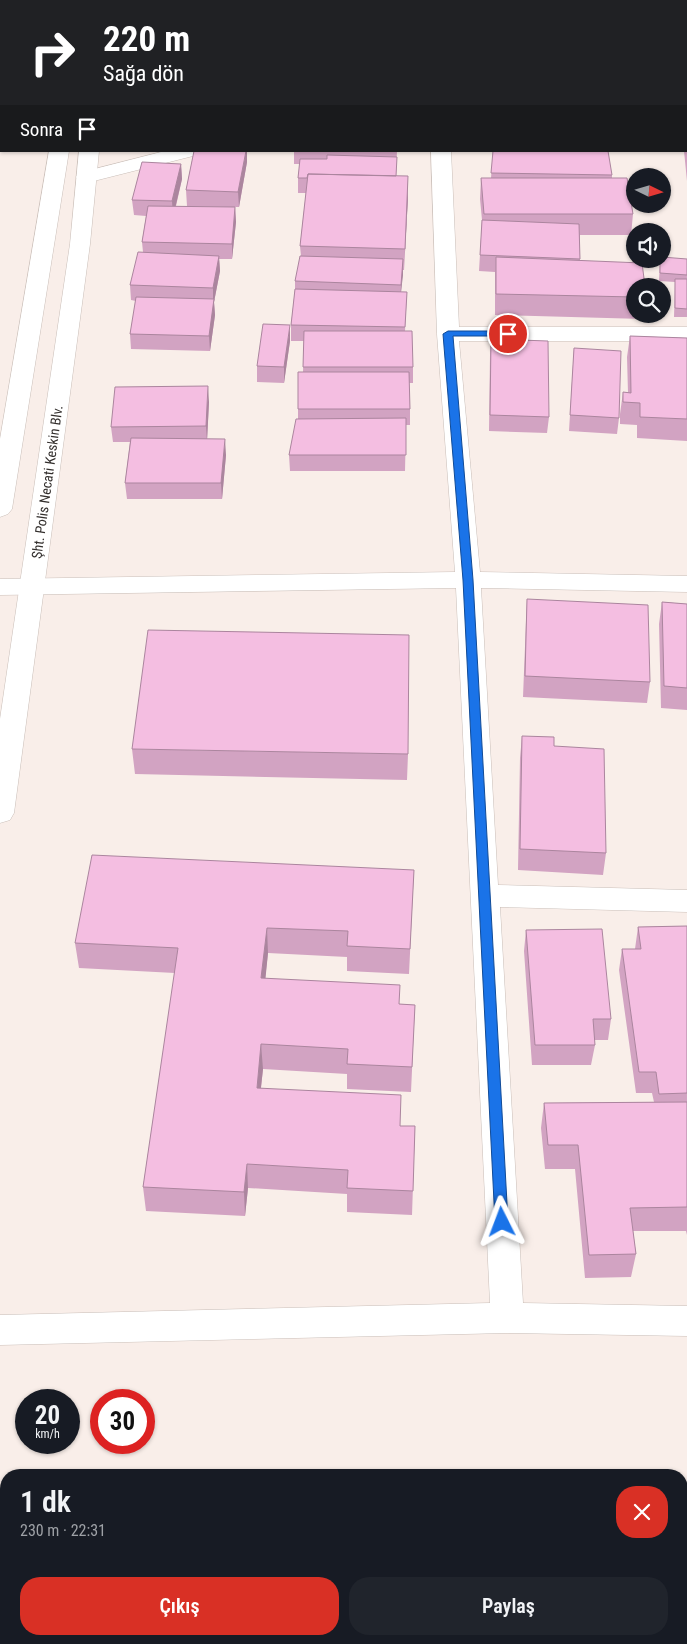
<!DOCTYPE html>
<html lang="tr">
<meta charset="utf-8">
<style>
body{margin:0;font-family:"Roboto Condensed",sans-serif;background:#20242c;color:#f1f3f6;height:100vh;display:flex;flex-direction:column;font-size:19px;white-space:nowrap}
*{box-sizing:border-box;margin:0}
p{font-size:16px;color:#9ea1a6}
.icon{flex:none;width:28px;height:28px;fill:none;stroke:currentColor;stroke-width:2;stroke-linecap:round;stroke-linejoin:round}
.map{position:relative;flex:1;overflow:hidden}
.sheet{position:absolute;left:0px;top:1469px;width:688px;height:176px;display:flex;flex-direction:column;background:#171b24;border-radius:20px 20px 0 0;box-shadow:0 1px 4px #0004}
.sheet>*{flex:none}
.hud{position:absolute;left:0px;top:0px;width:688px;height:152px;box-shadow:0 1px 4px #0004;background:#202124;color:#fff;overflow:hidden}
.needle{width:32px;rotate:95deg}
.controls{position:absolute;left:626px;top:168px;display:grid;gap:10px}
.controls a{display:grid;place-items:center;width:45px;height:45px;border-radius:50%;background:#171b24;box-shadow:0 1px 4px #0004;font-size:25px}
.speed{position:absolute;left:15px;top:1389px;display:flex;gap:10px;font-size:25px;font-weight:700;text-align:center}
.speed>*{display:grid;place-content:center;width:65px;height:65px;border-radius:50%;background:#171b24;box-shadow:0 1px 4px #0004;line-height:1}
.speed small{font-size:12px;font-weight:400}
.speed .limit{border:8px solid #d22;background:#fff;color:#111}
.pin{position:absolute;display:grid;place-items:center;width:42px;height:42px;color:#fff;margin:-21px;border:2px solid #fff;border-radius:50%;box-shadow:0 1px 5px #0007}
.me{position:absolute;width:55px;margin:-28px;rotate:357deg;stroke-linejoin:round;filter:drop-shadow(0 0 4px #0008)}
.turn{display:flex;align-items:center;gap:18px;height:105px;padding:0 20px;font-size:22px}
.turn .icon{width:65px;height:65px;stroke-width:2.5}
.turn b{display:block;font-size:35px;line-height:42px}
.then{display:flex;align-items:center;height:48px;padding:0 20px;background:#0003;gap:10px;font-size:19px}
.round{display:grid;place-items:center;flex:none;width:52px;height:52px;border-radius:20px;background:#20242c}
.overview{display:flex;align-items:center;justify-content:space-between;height:85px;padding:0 20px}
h1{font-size:30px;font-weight:600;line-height:38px}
.cta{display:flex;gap:10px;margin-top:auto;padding:10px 20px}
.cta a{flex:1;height:58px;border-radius:20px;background:#d93025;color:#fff;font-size:20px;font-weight:600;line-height:58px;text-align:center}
.cta a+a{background:#20242c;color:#f1f3f6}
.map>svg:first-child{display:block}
</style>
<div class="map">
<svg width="687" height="1644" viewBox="0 0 687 1644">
<rect width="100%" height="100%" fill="#f9eee9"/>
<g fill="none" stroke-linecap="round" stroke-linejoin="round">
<g stroke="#c9beb8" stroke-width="1">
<path id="minor" d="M412,0h18l1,1h-18z
M165,151h35l-3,4 -111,28 -7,-2 -3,-4 3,-4z
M431,151h20l8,176h228v14h-228l21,231 207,4v16l-206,-4 17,297 189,5v22l-187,-5 23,396 164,3v30l-180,-3 -507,12v-30l490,-12 -34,-715 -456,7v-16l455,-7 -18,-238z"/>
</g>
<g stroke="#c9beb8" stroke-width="1">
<path id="tertiary" d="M49,151h20l-57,358 -4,5 -8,3v-78z
M79,151h20l-9,93 -76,569 -4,7 -10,3v-104l70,-475z"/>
</g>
<use href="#minor" fill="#fff" fill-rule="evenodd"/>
<use href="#tertiary" fill="#fff" fill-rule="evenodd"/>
</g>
<path fill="#d2a3c2" d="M139,0h105l-105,1z
M563,0h124l-1,1h-123z
M686,122h1v59l-3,-30h2z
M194,151h53v11l-8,45h-4l1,15 -4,37h-13l1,12 -6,31 1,13 -5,36 -79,-2 -1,-15 6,-33 -5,-1 -1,-15 13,-33 -1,-10 4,-26 -12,-1 -2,-15 49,-36 1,15 -6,27 55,1 -44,-1 -1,-16z
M294,151h103l-1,25 12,21 -4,73h-1l-2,22h6l-2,39 8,36v16h-4l1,26v16h-4l-1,46h-115l-1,-16 9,-36v-10l5,-37 1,-31h-13v-16l4,-36v-8l6,-25 -1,-10 6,-53h-8v-15l2,-14h-6z
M493,151l119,24v3l21,36 -2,21h-51v25l55,26v28h9l-1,5 -148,-4v-43l-16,-1 3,-51 -2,-21 1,-21h10z
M660,259h27v58h-13l1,-35 -16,-1z
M630,336l57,2v103l-50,-3v-13l-17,-1v-10l3,-22 5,1 -1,-36z
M491,339l58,78 -2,16 -58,-2 1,-76z
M290,341l-6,42 -27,-1v-16z
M574,348l45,70 -2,16 -48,-3z
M209,402l-2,37 19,16 -4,44h-95l-2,-16 5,-41h-17l-2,-15z
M527,599l123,83 -3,21 -124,-6 3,-76z
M662,602l25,2v106l-26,-2 -2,-84z
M522,736l84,117 -3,22 -85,-5 2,-112z
M132,749l276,5 -1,26 -272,-6z
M414,870l-5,104 -62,-3v-14l-79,-4 -3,26 135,25 15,1 -4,87 -64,-3v-15l-84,-5 -2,19 139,38h15l-3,89 -65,-3v-18l-99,-6 -3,28 -99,-5 -3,-24 32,-214 -96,-5 -4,-25z
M687,926v309l-1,-4h-53l3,23 -5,23 -46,1 -10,-109h-30l-4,-41 3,-25 110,-1 -2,-9h-16l-17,-123 3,-21h13l3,-22z
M526,930l85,89 -3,21h-14l1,5 -4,20h-59l-8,-114z"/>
<path fill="#ab859e" d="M686,6h1v14h-1z
M686,82h1v20h-1z
M246,151h1v11l-8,45 -1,-15z
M181,164l1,15 -9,38 -1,-16z
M408,176v21l-4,73 1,-21z
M235,207l1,15 -4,37v-15z
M219,256l1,15 -6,31 1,13 -5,36 -1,-15 4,-34v-14z
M403,259v16l-3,26 1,-16z
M290,325v16l-6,42v-16z
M208,386l1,16 -2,40 -1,-16z
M225,439l1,16 -4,44 -1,-16z
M267,928l1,25 -5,50 -2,-25z
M261,1044l2,25 -5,44 -1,-25z
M247,1164l1,24 -3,28 -1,-24z"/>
<path fill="#f4bee1" stroke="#ab859e" d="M151,0h93v1h-93z
M295,0h94v1h-93z
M570,0h50l1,1h-50z
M637,0h50v6h-1v-5h-48z
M686,32h1v50h-1z
M194,151h52l-8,41 -52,-2z
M493,151h115l4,24 -121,-2z
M327,155l70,2 -1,19 -88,-2 -1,4h-9l2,-19h27z
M142,162l39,2 -9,37 -40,-1z
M308,174l100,2 -3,73 -105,-3z
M481,178h146l6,36h-149z
M148,206l87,1 -3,37 -90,-2z
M482,220l97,4 1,35 -100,-4z
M138,252l81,4 -6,32 -83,-3z
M300,256l103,3 -2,26 -106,-4z
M496,257l146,6 3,23h-10v11l-139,-3z
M662,257l25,2v16l-27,-2v-14h2z
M675,279h12v30l-12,-1z
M295,289l112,3 -2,35 -114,-2z
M136,297l78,2 -5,37 -79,-2z
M263,324l27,1 -6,42 -27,-1z
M304,331h108l1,36h-110z
M630,336l57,2v81l-47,-2v-14l-17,-1v-10l8,1z
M491,339l57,2 1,76 -59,-2z
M574,348l47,3 -2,67 -49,-3z
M298,372h111l1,37h-112z
M208,386l-2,40 -95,1 4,-40z
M406,418v37h-117l7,-36z
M131,438l94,1 -4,44h-96z
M527,599l121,6 2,77 -125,-6z
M662,602l25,2v84l-23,-2z
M148,630l261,5 -1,119 -276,-5z
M522,736l32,1v9l50,3 2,104 -86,-4z
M92,855l322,15 -4,79 -63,-3 1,-15 -81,-3 -6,50 139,7 -1,19 16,1 -3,62 -65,-3 1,-15 -87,-5 -4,44 144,7 -1,31h15l-2,65 -66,-3 1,-18 -101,-6 -3,28 -101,-5 35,-239 -103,-5z
M687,926v167l-28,1 -3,-22h-17l-17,-123h19l-3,-22z
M602,929l9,90h-18l2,26h-60l-9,-115z
M687,1102v105l-57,1 6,46 -47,1 -11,-110h-30l-4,-42z"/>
<path fill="#1a73e8" stroke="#114b97" d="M508,331l3,1v4h-58l20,244 35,642 -2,4h-9l-2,-4 -32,-642 -20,-246 5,-3z"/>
<g text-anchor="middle" stroke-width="5" stroke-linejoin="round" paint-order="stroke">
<g font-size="14" fill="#332f2d" stroke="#fff">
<text transform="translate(47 482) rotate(-82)" y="5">Şht. Polis Necati Keskin Blv.</text>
</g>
</g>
</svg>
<div class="controls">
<a><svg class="needle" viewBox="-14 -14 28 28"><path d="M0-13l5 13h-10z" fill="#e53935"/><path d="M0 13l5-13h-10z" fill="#9ea1a6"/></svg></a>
<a><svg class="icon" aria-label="sound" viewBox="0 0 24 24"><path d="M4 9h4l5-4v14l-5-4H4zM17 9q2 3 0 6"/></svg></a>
<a><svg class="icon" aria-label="search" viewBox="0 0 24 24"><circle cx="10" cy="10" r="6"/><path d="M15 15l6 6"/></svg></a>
</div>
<div class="speed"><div>20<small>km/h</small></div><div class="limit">30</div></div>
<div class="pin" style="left:508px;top:334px;background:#d93025"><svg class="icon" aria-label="arrive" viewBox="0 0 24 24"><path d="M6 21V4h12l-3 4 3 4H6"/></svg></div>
<svg class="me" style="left:502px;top:1222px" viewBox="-20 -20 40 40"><path d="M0-17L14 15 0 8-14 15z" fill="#1a73e8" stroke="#fff" stroke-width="4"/></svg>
<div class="hud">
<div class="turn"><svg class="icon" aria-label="right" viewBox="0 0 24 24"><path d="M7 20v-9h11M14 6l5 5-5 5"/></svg><div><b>220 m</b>Sağa dön</div></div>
<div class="then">Sonra<svg class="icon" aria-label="arrive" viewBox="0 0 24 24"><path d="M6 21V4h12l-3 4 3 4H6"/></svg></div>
</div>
<section class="sheet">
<div class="overview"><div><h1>1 dk</h1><p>230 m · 22:31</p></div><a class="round" style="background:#d93025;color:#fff"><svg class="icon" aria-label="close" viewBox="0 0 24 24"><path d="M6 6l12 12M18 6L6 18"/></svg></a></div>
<div class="cta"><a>Çıkış</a><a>Paylaş</a></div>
</section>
</div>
